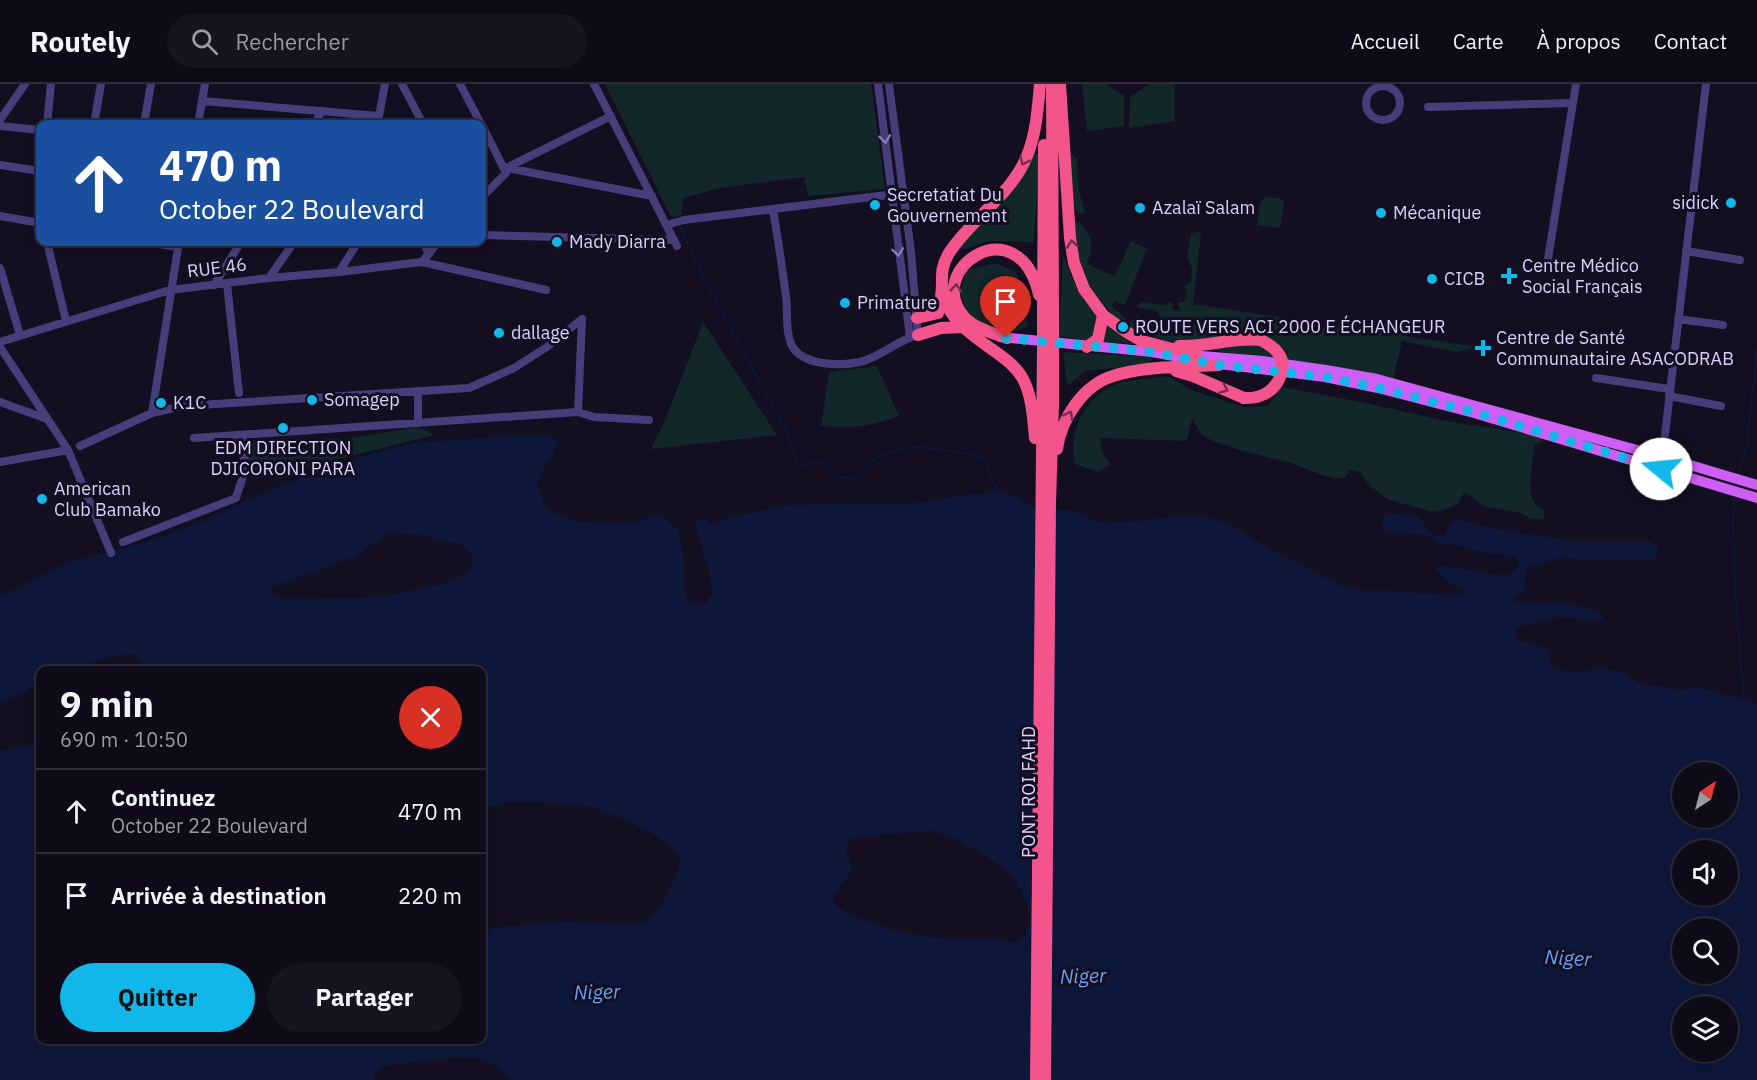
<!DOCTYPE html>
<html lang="fr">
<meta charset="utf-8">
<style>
body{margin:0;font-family:"IBM Plex Sans",sans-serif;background:#171321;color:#f1f3f6;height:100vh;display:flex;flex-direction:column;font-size:22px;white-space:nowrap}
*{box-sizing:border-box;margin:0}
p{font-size:20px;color:#9b9aa2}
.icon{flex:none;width:33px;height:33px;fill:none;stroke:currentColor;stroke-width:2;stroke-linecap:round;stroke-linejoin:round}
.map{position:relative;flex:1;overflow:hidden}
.side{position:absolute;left:36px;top:582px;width:450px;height:378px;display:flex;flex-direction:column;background:#0e0a18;border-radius:12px;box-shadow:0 3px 9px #0003,0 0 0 2px #2e2b37}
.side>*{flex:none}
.hud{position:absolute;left:36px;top:36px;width:450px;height:126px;border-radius:12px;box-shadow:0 3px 9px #0003,0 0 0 2px #2e2b37;background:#1a4fa0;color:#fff;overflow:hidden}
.needle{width:39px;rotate:36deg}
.tools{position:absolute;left:1672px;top:678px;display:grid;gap:12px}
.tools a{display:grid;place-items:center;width:66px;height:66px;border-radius:50%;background:#0e0a18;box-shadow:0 3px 9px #0003,0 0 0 2px #2e2b37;font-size:30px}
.pin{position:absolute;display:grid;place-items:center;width:51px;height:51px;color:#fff;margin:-62px -26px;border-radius:50% 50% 50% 0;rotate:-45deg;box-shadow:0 0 6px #0007}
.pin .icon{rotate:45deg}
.me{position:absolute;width:66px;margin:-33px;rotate:287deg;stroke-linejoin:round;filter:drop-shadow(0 0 4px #0008)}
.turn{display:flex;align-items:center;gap:21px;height:126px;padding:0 24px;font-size:27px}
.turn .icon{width:78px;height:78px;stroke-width:2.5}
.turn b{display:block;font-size:42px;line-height:51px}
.round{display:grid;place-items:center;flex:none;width:63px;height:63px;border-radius:32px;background:#171321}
.summary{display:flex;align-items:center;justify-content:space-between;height:102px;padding:0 24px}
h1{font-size:36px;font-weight:800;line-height:45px}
.cta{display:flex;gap:12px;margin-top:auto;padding:12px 24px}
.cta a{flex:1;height:69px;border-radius:36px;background:#10b7e8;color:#111;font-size:24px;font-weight:800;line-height:69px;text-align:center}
.cta a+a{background:#171321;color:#f1f3f6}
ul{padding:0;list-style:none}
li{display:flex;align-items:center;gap:18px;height:84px;padding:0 24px;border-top:2px solid #2e2b37}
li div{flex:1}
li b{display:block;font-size:22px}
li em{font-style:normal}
header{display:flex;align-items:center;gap:36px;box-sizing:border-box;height:84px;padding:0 30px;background:#0e0a18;border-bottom:2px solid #2e2b37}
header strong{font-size:28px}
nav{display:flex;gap:33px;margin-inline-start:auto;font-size:21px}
.search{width:420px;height:54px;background:#171321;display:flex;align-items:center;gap:15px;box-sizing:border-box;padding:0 21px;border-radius:33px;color:#9b9aa2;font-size:22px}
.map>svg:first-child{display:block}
</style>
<header>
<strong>Routely</strong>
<div class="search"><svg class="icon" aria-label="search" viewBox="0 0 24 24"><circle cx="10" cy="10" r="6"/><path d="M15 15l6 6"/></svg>Rechercher</div>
<nav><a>Accueil</a><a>Carte</a><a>À propos</a><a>Contact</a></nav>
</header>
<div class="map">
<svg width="1757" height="996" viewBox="0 0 1757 996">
<rect width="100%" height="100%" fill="#130e20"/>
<path fill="#122729" d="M605,0h266l14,105 -77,7 -4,-19 -84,11 -37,10 -2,18 -10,1z
M1082,0h24l18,12v30l-37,5z
M1149,0h26v37l-46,7 1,-31z
M1031,66l8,5 -5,87 -44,-1 -29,9 -2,-5z
M1072,71l5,4 2,32 6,22h-7l-6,-10 -3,-45z
M1265,113l17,2 2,3 -3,23 -2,3 -22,-3 3,-22z
M1076,136c16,13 19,25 11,43l8,5 20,8 16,-35h3v2l13,5 -22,57 -11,-4 -2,5 14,13 -3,4 -8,-5 -31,-38 -13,-55z
M1199,147l2,3 -8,70 286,43 -23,5 -54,-11 -9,39 -165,-27 -61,-12 -37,-13v-5l6,-8 6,3 4,8 11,3 -2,-7 5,-6 -4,-5 -20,-4 6,-5 22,3 8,-4 1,9 7,1 -2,-9h6l3,-12 -4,-4 8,-4 1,-14 -5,-11 4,-23z
M1063,171c6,14 11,31 21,44 13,17 33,32 50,45l-37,-2 -38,-6z
M995,179l21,9 9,23 2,31 -12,6 -24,-3 -16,-7 -10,-15 -5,-14 6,-23z
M703,238l74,113 -126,14 13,-26z
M1063,268l90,5 -4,7 -64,7 -18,15z
M877,282l22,50c-31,11 -45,12 -78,10l8,-54z
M1168,292l23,14 53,17 24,-1 13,-19 80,15 85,19 96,15 1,6 -8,3c-2,14 -9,44 -1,57 3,5 6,6 11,8l-1,10 -15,-2 -7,-5 -35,-6 -10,-5 -6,-6 -7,-3 -6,10 -13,7 -11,2 -45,-12 -19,-14 -10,-14 -10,-2 -4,7 -9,2 -15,-4 -31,-12 -52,-13 -26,-9 -11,-6 -10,-16 -4,17 -2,5 -85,-3c-1,12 2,18 10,26l-13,8 -23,-8c-8,-31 10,-68 41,-80 12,-4 38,-6 52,-8z
M419,343l15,8 -169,43 -11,-3 -27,-32 56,-4 66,-1z"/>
<path fill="#0d173a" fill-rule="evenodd" d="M516,351h28l11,4 3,5 -6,13 -7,8 -7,16 3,15 6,13 29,13 56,2 12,-4 6,-5h12l17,16 5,32v25l1,6 5,8 15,2 7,-10 -4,-27 -13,-42 1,-4 8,-2 8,6 19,-8 59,-12 124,-2 59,-9 23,-2 22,5 18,11 36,2 23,11 11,2 36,-2 38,-6 29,2 23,9 40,24 70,36 23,5h24l74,5 1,-7c-12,-6 -22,-8 -29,-21l5,-3 55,10h14c7,-5 11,-8 8,-17l-11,-3 -21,-2 -35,-9 -11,-1 -14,-8 -36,-3 -5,-2 -2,-10 4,-7 31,3 5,5 5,10 10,5 7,-1 5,-10 6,-5 8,1 33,8 77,12h76c11,5 13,10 5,19h-74l-16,-3 -25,7h-9l-5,9v14l-3,6h-4l-4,5v3c14,6 29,1 44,2 15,0 29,5 43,10l3,8 -49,-4 -39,12 -1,5 3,6 23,6 9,5 -1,7 3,9c15,6 30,8 43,0l24,4 20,12 43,7 11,-3 9,1 55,16v376h-1246c-9,-11 -21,-19 -35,-22 -12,-2 -85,5 -95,10 -3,2 -5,4 -7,6v6h-374v-330l40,-5v295h442v-109l17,-4 66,-5 59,3 19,-2 10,-6 11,-18 14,-27 2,-16 -8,-10 -18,-11 -26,-14 -40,-15 -33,-3 -49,-1 -24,7v-139h-345l4,-8 -7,-8 -24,3 -37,13h-33v14l-40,19v-106l67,-34 89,-24 43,-16 50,-24 62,-25 54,-18 42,-12zM389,449l31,2 42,10 11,11 -1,11 -6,7 -23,10 -51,11 -39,3 -71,1 -10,-5 -1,-4 2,-3 81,-30zM1683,688h45v46h-45zM934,747l24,9 42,25 13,10 13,26 4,17 -4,17 -8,7c-11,0 -22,-3 -33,-3 -12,0 -24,1 -37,0 -35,-2 -85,-15 -114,-35l-1,-9c16,-22 24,-17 13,-46l5,-10 13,-3zM1683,766h45v46h-45zM1683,844h45v46h-45zM1683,922h45v46h-45z"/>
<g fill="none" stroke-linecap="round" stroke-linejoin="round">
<path stroke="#0d173a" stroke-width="2" d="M681,144l22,49 83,154 13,34 26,-3 12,14 15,3 25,-22 22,-8 19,-2 54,7 10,4 15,31 12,5
M1738,390l9,-30 10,-97
M1734,410c-3,69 5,139 10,207"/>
<path stroke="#473d7b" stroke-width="8" d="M402,0l21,40
M460,0l21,40
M594,0l83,162
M878,0l32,253
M1366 19a17 17 0 1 1 34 0a17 17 0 1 1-34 0Z
M202,17l177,15
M1428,23l145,-4
M0,36l25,-36
M47,40l4,-40
M94,40l7,-40
M144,40l7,-40
M198,40l7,-40
M314,40l8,-13
M373,40l6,-8 6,-32
M482,41l24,48 -24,24
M0,42l40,4
M0,81l40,6
M506,84l105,-52
M507,84l145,28
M773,126c5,29 9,57 13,86 2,16 -1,35 6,50 11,20 49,20 68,16 21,-5 37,-22 58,-27l-7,-83 -22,-168
M0,132l40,7
M666,141l18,-5 219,-27
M482,151l192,5
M47,158l19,79
M147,158l31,5
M423,158l6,12
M1686,167l54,9
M422,178l16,-20
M0,184l20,67
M1546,187l30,-187
M339,188l19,-30
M269,194l25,-36
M227,200l12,109
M214,201l27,-43
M1678,235l45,6
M0,258l170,-52 99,-12 70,-6 83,-10 124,28
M0,263l68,103 43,103
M1596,294l73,11
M418,308v31
M1669,312l52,10
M0,318l47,17
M578,328l4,-93
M152,329l27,-171
M194,354l384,-26 16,5 55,3
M80,362l72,-33 31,-7 286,-18 45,-20 33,-21 35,-28
M0,378l68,-12
M1661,385l45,-385
M123,458l113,-44 8,-25 1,-38"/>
<path stroke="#cf5ff4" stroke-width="10" d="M1000,253l152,15 44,8
M1189,271l74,6 63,9 51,9 286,78 94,28
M1211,279l114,14 53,11 96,25 283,85"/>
<path stroke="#f3548c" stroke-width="12" d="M1052,0l1,235
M1060,0l10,154 4,25 10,26 19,26 22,16 17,10 54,14
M942,209c7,26 29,42 51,57 11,8 23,16 30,29 9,17 10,39 12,59
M932,229c4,-5 8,-10 9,-16 3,-18 -3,-25 8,-44 22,-34 63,-59 78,-97 9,-22 11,-48 13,-72
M1043,233l1,-172
M917,234l21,-5
M918,251l23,-7 22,-1
M1007,254c-14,-5 -31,-9 -42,-20 -44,-49 54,-113 74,-23
M1179,262c28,1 55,-9 82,-6
M1087,263l11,-8 5,-24
M1176,287l17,5 51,22
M1057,365c4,-30 26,-64 56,-73 30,-10 75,-9 106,-11
M1036,996l7,-730
M1045,996l5,-577 3,-99v-52"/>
<path stroke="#f3548c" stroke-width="12" d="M1043,233v33
M1053,235v33
M1244,314c17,1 32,-7 37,-24 2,-6 2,-13 -1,-18 -4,-8 -12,-12 -19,-16"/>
</g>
<defs><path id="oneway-chevron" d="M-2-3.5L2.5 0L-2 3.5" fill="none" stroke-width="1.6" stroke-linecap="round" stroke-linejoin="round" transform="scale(1.5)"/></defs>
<g stroke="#8a7fb5">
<use href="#oneway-chevron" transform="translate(885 55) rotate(83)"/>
<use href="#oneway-chevron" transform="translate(898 168) rotate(82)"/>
</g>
<g stroke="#782e51">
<use href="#oneway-chevron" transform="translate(1024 77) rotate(116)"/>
<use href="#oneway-chevron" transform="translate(1072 160) rotate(-98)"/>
<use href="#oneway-chevron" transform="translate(956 204) rotate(-86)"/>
<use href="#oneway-chevron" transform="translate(1224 305) rotate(24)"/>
<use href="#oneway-chevron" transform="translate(1069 331) rotate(-63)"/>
</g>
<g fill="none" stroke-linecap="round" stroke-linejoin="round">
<path stroke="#10b7e8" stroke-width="10" stroke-dasharray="0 18" d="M1006,254l146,14 67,13 106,12 53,11 96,24 187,57"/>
</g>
<g fill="#10b7e8" stroke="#130e20" stroke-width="2">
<circle cx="1731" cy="119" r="6"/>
<circle cx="875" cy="121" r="6"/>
<circle cx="1140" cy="124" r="6"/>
<circle cx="1381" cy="129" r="6"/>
<circle cx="557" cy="158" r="6"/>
<path d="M1506 183h6v6h6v6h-6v6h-6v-6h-6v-6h6z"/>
<circle cx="1432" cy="195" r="6"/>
<circle cx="845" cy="219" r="6"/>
<circle cx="1123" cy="243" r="6"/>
<circle cx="499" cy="249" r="6"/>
<path d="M1480 255h6v6h6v6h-6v6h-6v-6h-6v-6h6z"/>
<circle cx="312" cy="316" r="6"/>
<circle cx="161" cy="319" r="6"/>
<circle cx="283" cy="344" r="6"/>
<circle cx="42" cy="415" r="6"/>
</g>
<g text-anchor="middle" stroke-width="6" stroke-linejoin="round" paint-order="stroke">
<g font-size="18" fill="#dbd0fc" stroke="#130e20" text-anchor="start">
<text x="887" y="117">Secretatiat Du<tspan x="887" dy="21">Gouvernement</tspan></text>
<text x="1719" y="125" text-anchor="end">sidick</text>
<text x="1152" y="130">Azalaï Salam</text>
<text x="1393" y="135">Mécanique</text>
<text x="569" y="164">Mady Diarra</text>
<text x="1522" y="188">Centre Médico<tspan x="1522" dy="21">Social Français</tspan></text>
<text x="1444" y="201">CICB</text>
<text x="857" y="225">Primature</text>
<text x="1135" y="249">ROUTE VERS ACI 2000 E ÉCHANGEUR</text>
<text x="511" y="255">dallage</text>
<text x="1496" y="260">Centre de Santé<tspan x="1496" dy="21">Communautaire ASACODRAB</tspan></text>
<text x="324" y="322">Somagep</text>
<text x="173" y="325">K1C</text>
<text x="283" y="370" text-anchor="middle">EDM DIRECTION<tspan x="283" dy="21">DJICORONI PARA</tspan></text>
<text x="54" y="411">American<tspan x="54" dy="21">Club Bamako</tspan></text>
</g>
<g font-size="18" fill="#dbd0fc" stroke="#130e20">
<text transform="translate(217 184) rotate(-7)" y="6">RUE 46</text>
<text transform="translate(1029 708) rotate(-90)" y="6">PONT ROI FAHD</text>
</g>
<g font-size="20" font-style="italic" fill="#66a0f4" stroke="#130e20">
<text transform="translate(1568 874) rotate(3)" y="7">Niger</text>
<text transform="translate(1083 892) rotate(-2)" y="7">Niger</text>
<text transform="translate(597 908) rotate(-2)" y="7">Niger</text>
</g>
</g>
</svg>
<div class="tools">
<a><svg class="needle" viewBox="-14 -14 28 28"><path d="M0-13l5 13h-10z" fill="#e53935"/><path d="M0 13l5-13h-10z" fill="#9b9aa2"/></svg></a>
<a><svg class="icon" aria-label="sound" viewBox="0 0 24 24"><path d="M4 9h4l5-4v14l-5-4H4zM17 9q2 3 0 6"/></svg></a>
<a><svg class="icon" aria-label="search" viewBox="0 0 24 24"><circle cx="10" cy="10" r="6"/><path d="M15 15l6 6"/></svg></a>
<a><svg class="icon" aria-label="layers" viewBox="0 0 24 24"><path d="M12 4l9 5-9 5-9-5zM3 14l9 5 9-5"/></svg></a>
</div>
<div class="pin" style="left:1006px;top:254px;background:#d93025"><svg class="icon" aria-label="arrive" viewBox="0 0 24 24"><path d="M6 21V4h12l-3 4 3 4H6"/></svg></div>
<svg class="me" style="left:1661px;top:385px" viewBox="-20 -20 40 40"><circle r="19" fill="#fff"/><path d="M0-13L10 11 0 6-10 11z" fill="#10b7e8"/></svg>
<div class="hud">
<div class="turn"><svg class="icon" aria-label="ahead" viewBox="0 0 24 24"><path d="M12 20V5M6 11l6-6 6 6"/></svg><div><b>470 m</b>October 22 Boulevard</div></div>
</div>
<section class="side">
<div class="summary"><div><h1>9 min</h1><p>690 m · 10:50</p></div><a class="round" style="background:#d93025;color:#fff"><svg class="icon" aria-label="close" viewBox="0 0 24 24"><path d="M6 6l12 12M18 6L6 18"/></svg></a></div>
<ul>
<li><svg class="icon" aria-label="ahead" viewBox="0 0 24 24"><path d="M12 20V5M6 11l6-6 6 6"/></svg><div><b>Continuez</b><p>October 22 Boulevard</p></div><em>470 m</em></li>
<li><svg class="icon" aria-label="arrive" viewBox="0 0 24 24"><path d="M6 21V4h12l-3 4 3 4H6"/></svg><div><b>Arrivée à destination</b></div><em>220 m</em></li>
</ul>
<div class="cta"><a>Quitter</a><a>Partager</a></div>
</section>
</div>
